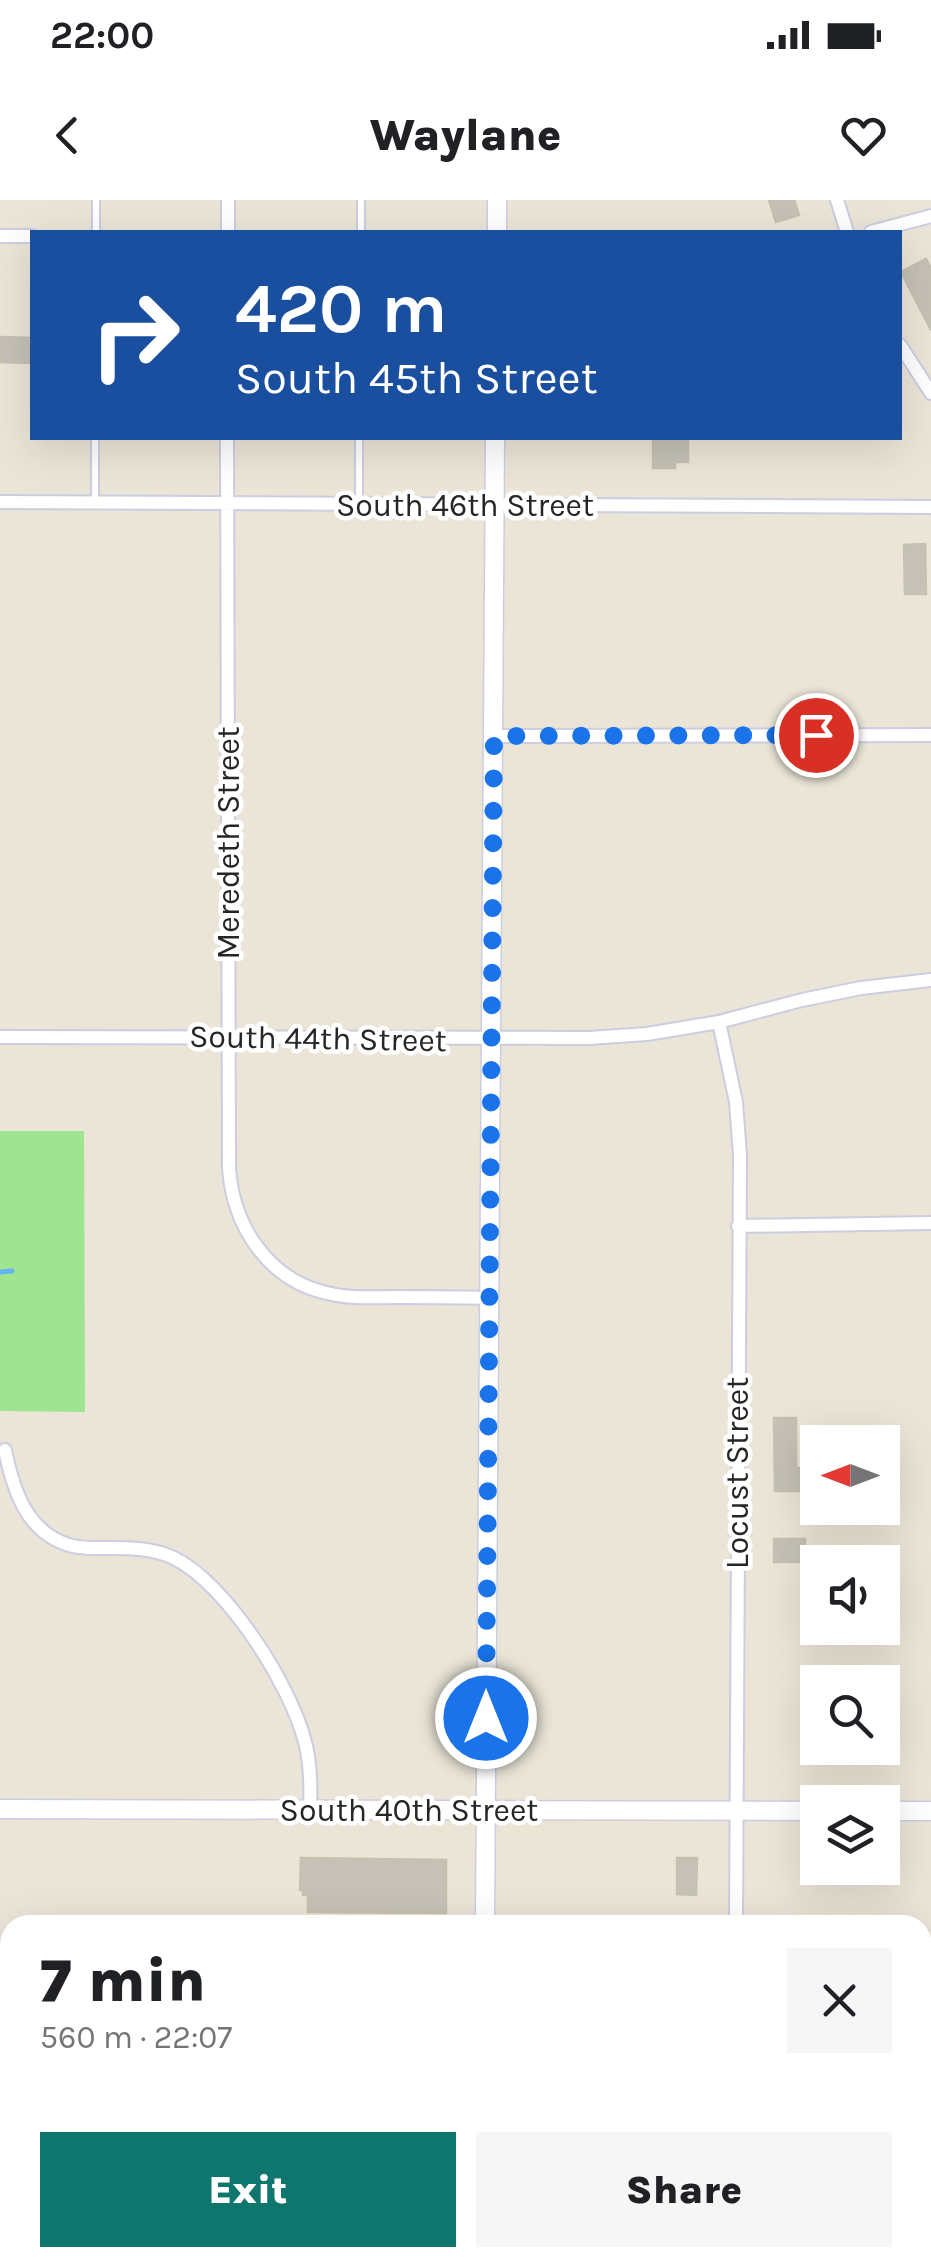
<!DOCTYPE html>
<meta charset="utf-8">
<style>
body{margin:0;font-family:Karla,sans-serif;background:#f6f6f6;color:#202124;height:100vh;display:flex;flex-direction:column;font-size:38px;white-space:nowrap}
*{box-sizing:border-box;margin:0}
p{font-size:32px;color:#757577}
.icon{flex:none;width:55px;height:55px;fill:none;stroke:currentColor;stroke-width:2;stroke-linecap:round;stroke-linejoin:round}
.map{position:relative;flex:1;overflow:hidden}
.details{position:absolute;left:0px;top:1715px;width:932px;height:352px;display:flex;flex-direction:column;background:#fff;border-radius:30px 30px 0 0;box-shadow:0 10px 40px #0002}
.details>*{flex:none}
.guide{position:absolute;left:30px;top:30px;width:872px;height:210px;border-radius:0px;box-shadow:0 10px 40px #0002;background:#1a4fa0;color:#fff;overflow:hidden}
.needle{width:65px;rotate:270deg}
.controls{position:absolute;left:800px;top:1225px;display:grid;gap:20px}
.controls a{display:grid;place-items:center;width:100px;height:100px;border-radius:0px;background:#fff;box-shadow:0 10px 40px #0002;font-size:50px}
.pin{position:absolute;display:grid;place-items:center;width:85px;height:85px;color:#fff;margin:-42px;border:5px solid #fff;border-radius:50%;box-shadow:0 2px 10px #0007}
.me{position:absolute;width:110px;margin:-55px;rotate:0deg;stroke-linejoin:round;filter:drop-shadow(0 0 8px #0008)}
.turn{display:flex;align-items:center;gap:35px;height:210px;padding:0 40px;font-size:45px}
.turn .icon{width:130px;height:130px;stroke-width:2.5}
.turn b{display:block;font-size:70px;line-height:85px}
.round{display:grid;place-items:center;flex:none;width:105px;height:105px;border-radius:0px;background:#f6f6f6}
.head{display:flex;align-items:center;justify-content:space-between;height:170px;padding:0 40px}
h1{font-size:60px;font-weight:800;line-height:75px}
.cta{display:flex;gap:20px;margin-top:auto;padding:20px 40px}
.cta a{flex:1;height:115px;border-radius:0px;background:#0f766e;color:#fff;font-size:40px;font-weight:800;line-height:115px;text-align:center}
.cta a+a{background:#f6f6f6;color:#202124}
.status{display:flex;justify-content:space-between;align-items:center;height:70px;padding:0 50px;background:#fff;direction:ltr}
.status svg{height:28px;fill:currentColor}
header{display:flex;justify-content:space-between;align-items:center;height:130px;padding:0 40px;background:#fff;font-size:45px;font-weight:800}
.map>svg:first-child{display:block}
</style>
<div class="status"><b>22:00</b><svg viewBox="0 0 49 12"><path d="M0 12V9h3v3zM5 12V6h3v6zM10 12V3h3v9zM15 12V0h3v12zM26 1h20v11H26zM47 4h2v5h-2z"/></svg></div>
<header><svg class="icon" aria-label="back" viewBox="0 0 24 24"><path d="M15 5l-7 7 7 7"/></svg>Waylane<svg class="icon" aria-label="heart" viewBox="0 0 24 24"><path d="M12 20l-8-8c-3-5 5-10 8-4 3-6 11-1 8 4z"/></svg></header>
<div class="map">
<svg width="931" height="2067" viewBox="0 0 931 2067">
<rect width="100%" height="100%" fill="#eae5d7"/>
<path fill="#9fe490" d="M0,931h84l1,281 -85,-1z"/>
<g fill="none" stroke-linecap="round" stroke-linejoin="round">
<path stroke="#64b4f2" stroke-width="5" d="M0,1072l12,-1"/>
</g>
<path fill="#c5c1b7" stroke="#c5c1b1" stroke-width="2.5" d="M769,0h25l5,15 -23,7z
M926,59l5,9v62l-30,-58z
M0,137l32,1v25l-32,-1z
M653,238h35v24h-13v6h-22z
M925,344l1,50h-21l-1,-49z
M774,1218h22v50h7v23h-28z
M774,1339h31v23h-31z
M301,1658l145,2v53l-138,-1v-17h-5v-5h-3z
M677,1658h20l-1,37 -19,-1z"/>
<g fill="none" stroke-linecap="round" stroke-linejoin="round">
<g stroke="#cccde1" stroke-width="10">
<path id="lane" d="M96,32v-32
M361,32v-32
M95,301v-63
M359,303v-65"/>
</g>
<g stroke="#cccde1" stroke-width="16">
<path id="street" d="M837,0l10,32
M228,32v-32
M871,32l60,-16
M0,36h32
M900,145l31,48
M227,238l2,730c4,58 39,112 98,125 23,6 46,4 70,4 31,0 62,0 93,1
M0,302l931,5
M493,536l438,-1
M719,822l17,80 4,53 -4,770
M0,837l589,1 58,-4 72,-12 83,-22 59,-12 70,-8
M738,1026l193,-3
M5,1250c8,39 21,82 64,95 12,4 26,3 38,3 24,0 46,0 67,10 53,26 117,128 131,184 6,22 6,45 5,68
M0,1846h10
M0,1996l10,18
M50,2058l15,9
M737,2058v9"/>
</g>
<g stroke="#cccde1" stroke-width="21">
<path id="secondary" d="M497,32v-32
M0,1609l818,2
M882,1611h49
M485,1725l10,-1487
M483,2067v-9"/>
</g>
<use href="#lane" stroke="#fff" stroke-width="6"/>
<use href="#street" stroke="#fff" stroke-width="12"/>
<use href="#secondary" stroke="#fff" stroke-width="18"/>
</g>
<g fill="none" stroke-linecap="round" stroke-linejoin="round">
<path stroke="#1a73e8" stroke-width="18" stroke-dasharray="0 32.4" d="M486,1518l8,-982 322,-1"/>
</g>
<g text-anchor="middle" stroke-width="9" stroke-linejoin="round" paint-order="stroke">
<g font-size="32" fill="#262626" stroke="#fff">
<text x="465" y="316">South 46th Street</text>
<text transform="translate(228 643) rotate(-90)" y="11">Meredeth Street</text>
<text transform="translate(318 838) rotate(1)" y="11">South 44th Street</text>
<text transform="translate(737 1273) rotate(-90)" y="11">Locust Street</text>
<text x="409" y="1621">South 40th Street</text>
</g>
</g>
</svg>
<div class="controls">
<a><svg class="needle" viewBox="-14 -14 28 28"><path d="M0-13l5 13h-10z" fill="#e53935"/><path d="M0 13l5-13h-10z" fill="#757577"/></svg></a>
<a><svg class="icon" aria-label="sound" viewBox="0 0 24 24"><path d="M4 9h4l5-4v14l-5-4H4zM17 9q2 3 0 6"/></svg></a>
<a><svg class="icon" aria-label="search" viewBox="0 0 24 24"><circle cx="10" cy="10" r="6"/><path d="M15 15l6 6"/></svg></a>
<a><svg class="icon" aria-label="layers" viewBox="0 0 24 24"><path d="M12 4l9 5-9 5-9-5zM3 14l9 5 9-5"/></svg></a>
</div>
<div class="pin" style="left:816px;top:535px;background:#d93025"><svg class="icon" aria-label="arrive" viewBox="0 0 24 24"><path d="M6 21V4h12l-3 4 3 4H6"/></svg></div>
<svg class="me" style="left:486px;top:1518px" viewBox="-20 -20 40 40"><circle r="17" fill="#1a73e8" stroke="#fff" stroke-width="3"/><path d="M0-11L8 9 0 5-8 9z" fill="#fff"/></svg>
<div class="guide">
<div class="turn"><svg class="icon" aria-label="right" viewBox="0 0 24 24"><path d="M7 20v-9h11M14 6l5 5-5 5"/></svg><div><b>420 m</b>South 45th Street</div></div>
</div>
<section class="details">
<div class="head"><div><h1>7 min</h1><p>560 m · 22:07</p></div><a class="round"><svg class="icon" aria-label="close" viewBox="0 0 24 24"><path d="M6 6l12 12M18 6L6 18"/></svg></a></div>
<div class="cta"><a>Exit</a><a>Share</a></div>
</section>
</div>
